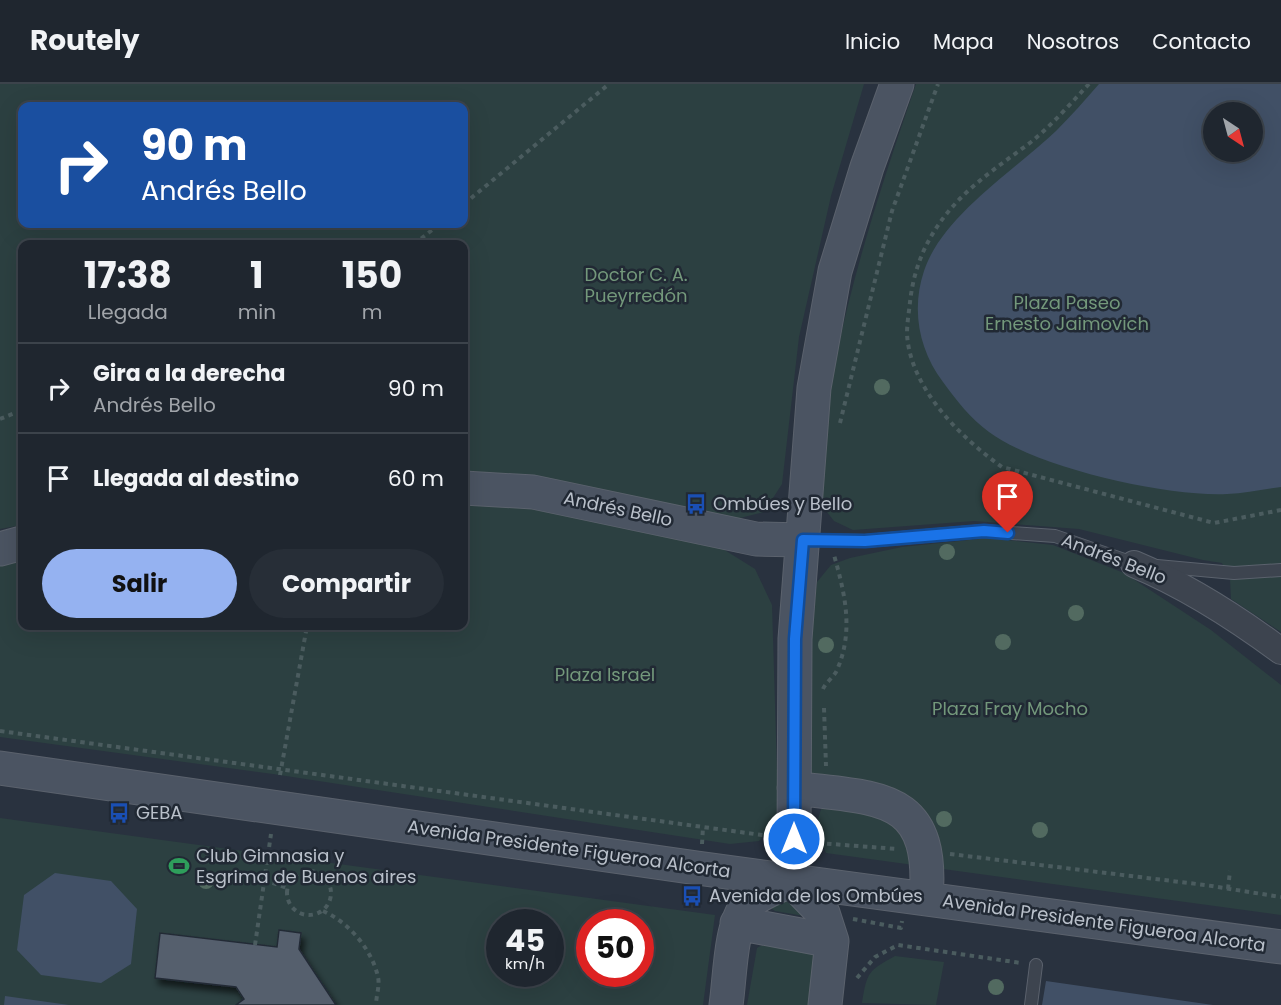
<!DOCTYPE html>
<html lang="es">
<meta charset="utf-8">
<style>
body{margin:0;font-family:Poppins,sans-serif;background:#272e37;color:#f1f3f6;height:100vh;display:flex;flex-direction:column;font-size:22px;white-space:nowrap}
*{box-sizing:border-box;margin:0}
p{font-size:20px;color:#a1a5aa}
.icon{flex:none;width:33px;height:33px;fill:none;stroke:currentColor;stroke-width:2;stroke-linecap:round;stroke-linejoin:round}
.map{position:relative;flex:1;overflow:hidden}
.drawer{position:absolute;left:18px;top:156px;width:450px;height:390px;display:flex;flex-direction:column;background:#1f262f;border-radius:12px;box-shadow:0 6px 24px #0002,0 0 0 2px #3c434b}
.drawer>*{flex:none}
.hud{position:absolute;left:18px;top:18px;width:450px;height:126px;border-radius:12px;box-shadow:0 6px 24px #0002,0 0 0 2px #3c434b;background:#1a4fa0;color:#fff;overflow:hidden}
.needle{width:39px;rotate:144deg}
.tools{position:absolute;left:1203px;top:18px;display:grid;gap:12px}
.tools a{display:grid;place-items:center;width:60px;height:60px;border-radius:50%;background:#1f262f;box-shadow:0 6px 24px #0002,0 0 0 2px #3c434b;font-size:30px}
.speed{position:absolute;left:486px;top:825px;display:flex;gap:12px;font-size:30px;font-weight:700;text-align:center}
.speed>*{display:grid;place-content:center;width:78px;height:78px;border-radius:50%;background:#1f262f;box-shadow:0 6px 24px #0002,0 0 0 2px #3c434b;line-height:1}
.speed small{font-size:15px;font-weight:400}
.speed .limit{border:9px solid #d22;background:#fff;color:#111}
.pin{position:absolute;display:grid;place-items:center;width:51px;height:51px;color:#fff;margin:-62px -26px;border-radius:50% 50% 50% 0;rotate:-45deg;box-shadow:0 0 6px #0007}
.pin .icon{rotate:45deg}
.me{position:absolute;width:66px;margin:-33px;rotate:0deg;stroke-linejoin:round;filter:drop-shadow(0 0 4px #0008)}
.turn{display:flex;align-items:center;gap:21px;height:126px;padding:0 24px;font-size:27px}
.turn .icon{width:78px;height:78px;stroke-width:2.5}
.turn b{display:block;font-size:42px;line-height:51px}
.eta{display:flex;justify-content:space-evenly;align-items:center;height:102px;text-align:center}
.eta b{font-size:36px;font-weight:700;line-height:42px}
.action{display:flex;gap:12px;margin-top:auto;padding:12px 24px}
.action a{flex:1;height:69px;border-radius:36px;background:#95b2f1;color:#111;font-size:24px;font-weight:700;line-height:69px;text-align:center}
.action a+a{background:#272e37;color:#f1f3f6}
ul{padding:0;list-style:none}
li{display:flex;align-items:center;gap:18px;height:90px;padding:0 24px;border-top:2px solid #3c434b}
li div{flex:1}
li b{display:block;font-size:22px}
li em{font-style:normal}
header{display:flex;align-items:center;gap:36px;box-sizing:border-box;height:84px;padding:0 30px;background:#1f262f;border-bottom:2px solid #3c434b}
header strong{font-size:28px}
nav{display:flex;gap:33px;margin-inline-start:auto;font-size:21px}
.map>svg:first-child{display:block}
</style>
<header>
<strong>Routely</strong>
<nav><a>Inicio</a><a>Mapa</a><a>Nosotros</a><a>Contacto</a></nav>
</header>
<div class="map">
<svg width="1281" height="921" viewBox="0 0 1281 921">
<defs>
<filter id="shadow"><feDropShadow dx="3.5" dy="6" stdDeviation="3" flood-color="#0009"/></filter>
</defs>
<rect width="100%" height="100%" fill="#29323f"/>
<path fill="#2c4041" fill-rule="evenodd" d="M0,0h864l-33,112 -32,141 -17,147 -18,28 -28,7 -202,-44 -70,-4v-227h-442v281l-22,4zM22,22h442v118h-442z
M916,0h365v548l-50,-33 -1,-20 -8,-16 -19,-3 -124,-31 -105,-8 -121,9 -19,-9 -14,-18c1,-21 1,-43 3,-64 14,-120 54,-241 93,-355zM1214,28h38v40h-38z
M464,415l64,4 195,46 32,20 17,36 6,199 -3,20 -16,17 -29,3 -457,-70 -273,-37v-178l22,-3v70h442z
M988,454l65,7 71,28 87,57 70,55v230l-455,-62 -11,-24 7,-23 -14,-33 3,-139 6,-52 14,-17 19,-7 52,-11z
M0,734l715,97 -12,90h-703zM500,838h50v52h-50zM590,838h50v52h-50z
M777,815l28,5 -1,12 -29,-5 -5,-4z
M769,857l36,9 9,6v49h-67l10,-57z
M895,872l49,6 -8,43 -74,-2c5,-31 6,-32 33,-47z"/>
<path fill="#415066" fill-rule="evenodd" d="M1099,0h182v403c-18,2 -36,6 -54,7 -60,3 -190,-26 -238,-62 -18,-13 -33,-32 -46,-50 -24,-32 -32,-72 -19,-111 18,-55 91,-101 132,-140 15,-15 29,-31 43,-47zM1214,28h38v40h-38z
M55,789l56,8 26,28 -6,55 -30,19 -60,-8 -24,-25 7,-55z
M1046,897l167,24h-171z
M5,912l64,9h-65z"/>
<path fill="#545e6d" stroke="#232b36" stroke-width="1.5" filter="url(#shadow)" d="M279,846l22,3 -2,16 37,56h-100l8,-6 -8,-12 -81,-9 5,-45 117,14z"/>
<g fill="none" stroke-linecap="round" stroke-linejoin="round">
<g stroke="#5b626d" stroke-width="14">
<path id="lane" d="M805,456l60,1 119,-10 71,5 81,28
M1157,482l77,7 47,-3
M1031,921l5,-40"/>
</g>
<g stroke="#5b626d" stroke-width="28">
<path id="street" d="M1134,480c53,22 101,53 147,87"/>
</g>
<g stroke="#5b626d" stroke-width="35">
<path id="secondary" d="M464,404l69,4 223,47 47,1
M0,465l22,-6
M0,684l697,100 584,79
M794,704c84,11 141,4 132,111
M737,839l95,18
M726,921c4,-26 4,-80 21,-100 9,-11 31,-18 44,-25
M825,921l7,-64 -9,-28 -32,-33 3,-41 1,-200 19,-251 21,-117 32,-104 30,-83"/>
</g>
<path stroke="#4b5c5f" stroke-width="4" stroke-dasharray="4.5 4.5" stroke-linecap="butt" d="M1089,0c-18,19 -37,41 -58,58 -29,22 -59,41 -83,70 -22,27 -34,55 -38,90 -1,10 -3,21 -3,32 3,54 53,103 95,133l212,56 67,-13
M464,120l145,-120
M414,160l26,-20
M0,335l22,-9
M840,339l52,-212 46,-127
M823,605c3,-7 11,-12 14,-19 17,-39 8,-76 -3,-115
M824,624l2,58
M0,647l769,105
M280,691l27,-149
M818,759l79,6
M702,760l1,-17
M950,770l255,31 76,12
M287 809a22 22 0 1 1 44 0a22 22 0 1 1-44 0Z
M264,796l23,8
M1228,805l2,-18
M323,827c25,11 49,38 55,66 2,8 -2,20 -2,28
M853,835l48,9 1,-7
M255,861l16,-111
M857,894l18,-21 23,-12 123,18"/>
<use href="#lane" stroke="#3d444f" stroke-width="12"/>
<use href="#street" stroke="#3d444f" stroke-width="26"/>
<use href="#secondary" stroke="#4b5462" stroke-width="33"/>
</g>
<g fill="#526a60">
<circle cx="882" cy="303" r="8"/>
<circle cx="947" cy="468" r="8"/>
<circle cx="1076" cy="529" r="8"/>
<circle cx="1003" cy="558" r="8"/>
<circle cx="826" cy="561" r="8"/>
<circle cx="944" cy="735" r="8"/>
<circle cx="1040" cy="746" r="8"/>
<circle cx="206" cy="797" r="8"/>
<circle cx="996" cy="903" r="8"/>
</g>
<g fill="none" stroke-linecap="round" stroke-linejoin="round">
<g stroke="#114b97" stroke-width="15">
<path id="route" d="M794,755l1,-200 8,-99 62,1 119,-10 24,2"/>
</g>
<use href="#route" stroke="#1a73e8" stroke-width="10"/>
</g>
<defs>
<g id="bus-bare" transform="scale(1.62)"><path d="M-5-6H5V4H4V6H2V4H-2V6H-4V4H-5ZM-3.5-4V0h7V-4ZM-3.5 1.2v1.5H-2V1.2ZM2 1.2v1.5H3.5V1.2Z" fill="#1a4fb4" stroke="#212934" stroke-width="2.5" paint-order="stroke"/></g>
<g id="stadium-bare" transform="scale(1.62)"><path d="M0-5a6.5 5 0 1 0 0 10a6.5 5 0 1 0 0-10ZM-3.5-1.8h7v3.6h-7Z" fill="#2e9e5b" stroke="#212934" stroke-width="2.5" paint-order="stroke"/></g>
</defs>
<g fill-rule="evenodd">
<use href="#bus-bare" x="696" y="420"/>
<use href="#bus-bare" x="119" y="729"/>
<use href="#stadium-bare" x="179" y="782"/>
<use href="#bus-bare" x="692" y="812"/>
</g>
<g text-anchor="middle" stroke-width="5" stroke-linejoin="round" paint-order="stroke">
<g font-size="18" fill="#73987b" stroke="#212934">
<text x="636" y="197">Doctor C. A.<tspan x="636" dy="21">Pueyrredón</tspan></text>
<text x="1067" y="225">Plaza Paseo<tspan x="1067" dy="21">Ernesto Jaimovich</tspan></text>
<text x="605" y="597">Plaza Israel</text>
<text x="1010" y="631">Plaza Fray Mocho</text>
</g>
<g font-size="18" fill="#b9c0ca" stroke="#212934" text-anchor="start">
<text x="713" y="426">Ombúes y Bello</text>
<text x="136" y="735">GEBA</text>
<text x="196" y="778">Club Gimnasia y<tspan x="196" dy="21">Esgrima de Buenos aires</tspan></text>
<text x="709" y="818">Avenida de los Ombúes</text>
</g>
<g font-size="18" fill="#b9c0ca" stroke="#212934">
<text transform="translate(618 425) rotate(12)" y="6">Andrés Bello</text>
<text transform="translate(1114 475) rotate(21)" y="6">Andrés Bello</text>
<text transform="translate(569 765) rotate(8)" y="6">Avenida Presidente Figueroa Alcorta</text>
<text transform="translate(1104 839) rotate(8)" y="6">Avenida Presidente Figueroa Alcorta</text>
</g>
</g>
</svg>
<div class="tools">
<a><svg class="needle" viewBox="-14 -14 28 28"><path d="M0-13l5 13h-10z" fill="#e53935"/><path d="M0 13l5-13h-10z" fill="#a1a5aa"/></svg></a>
</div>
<div class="speed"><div>45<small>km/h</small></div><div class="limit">50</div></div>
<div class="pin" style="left:1008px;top:449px;background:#d93025"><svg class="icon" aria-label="arrive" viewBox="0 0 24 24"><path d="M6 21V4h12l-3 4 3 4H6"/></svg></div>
<svg class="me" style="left:794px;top:755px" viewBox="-20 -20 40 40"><circle r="17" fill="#1a73e8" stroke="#fff" stroke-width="3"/><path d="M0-11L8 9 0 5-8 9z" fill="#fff"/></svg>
<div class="hud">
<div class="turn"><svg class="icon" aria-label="right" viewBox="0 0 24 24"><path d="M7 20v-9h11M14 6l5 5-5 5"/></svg><div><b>90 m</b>Andrés Bello</div></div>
</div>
<section class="drawer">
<div class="eta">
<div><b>17:38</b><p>Llegada</p></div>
<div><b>1</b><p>min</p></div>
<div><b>150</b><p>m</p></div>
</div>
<ul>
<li><svg class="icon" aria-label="right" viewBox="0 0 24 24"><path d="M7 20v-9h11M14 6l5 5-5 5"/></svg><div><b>Gira a la derecha</b><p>Andrés Bello</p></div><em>90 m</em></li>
<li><svg class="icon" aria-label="arrive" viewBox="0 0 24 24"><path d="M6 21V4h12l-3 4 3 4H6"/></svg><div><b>Llegada al destino</b></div><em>60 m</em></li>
</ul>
<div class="action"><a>Salir</a><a>Compartir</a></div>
</section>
</div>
